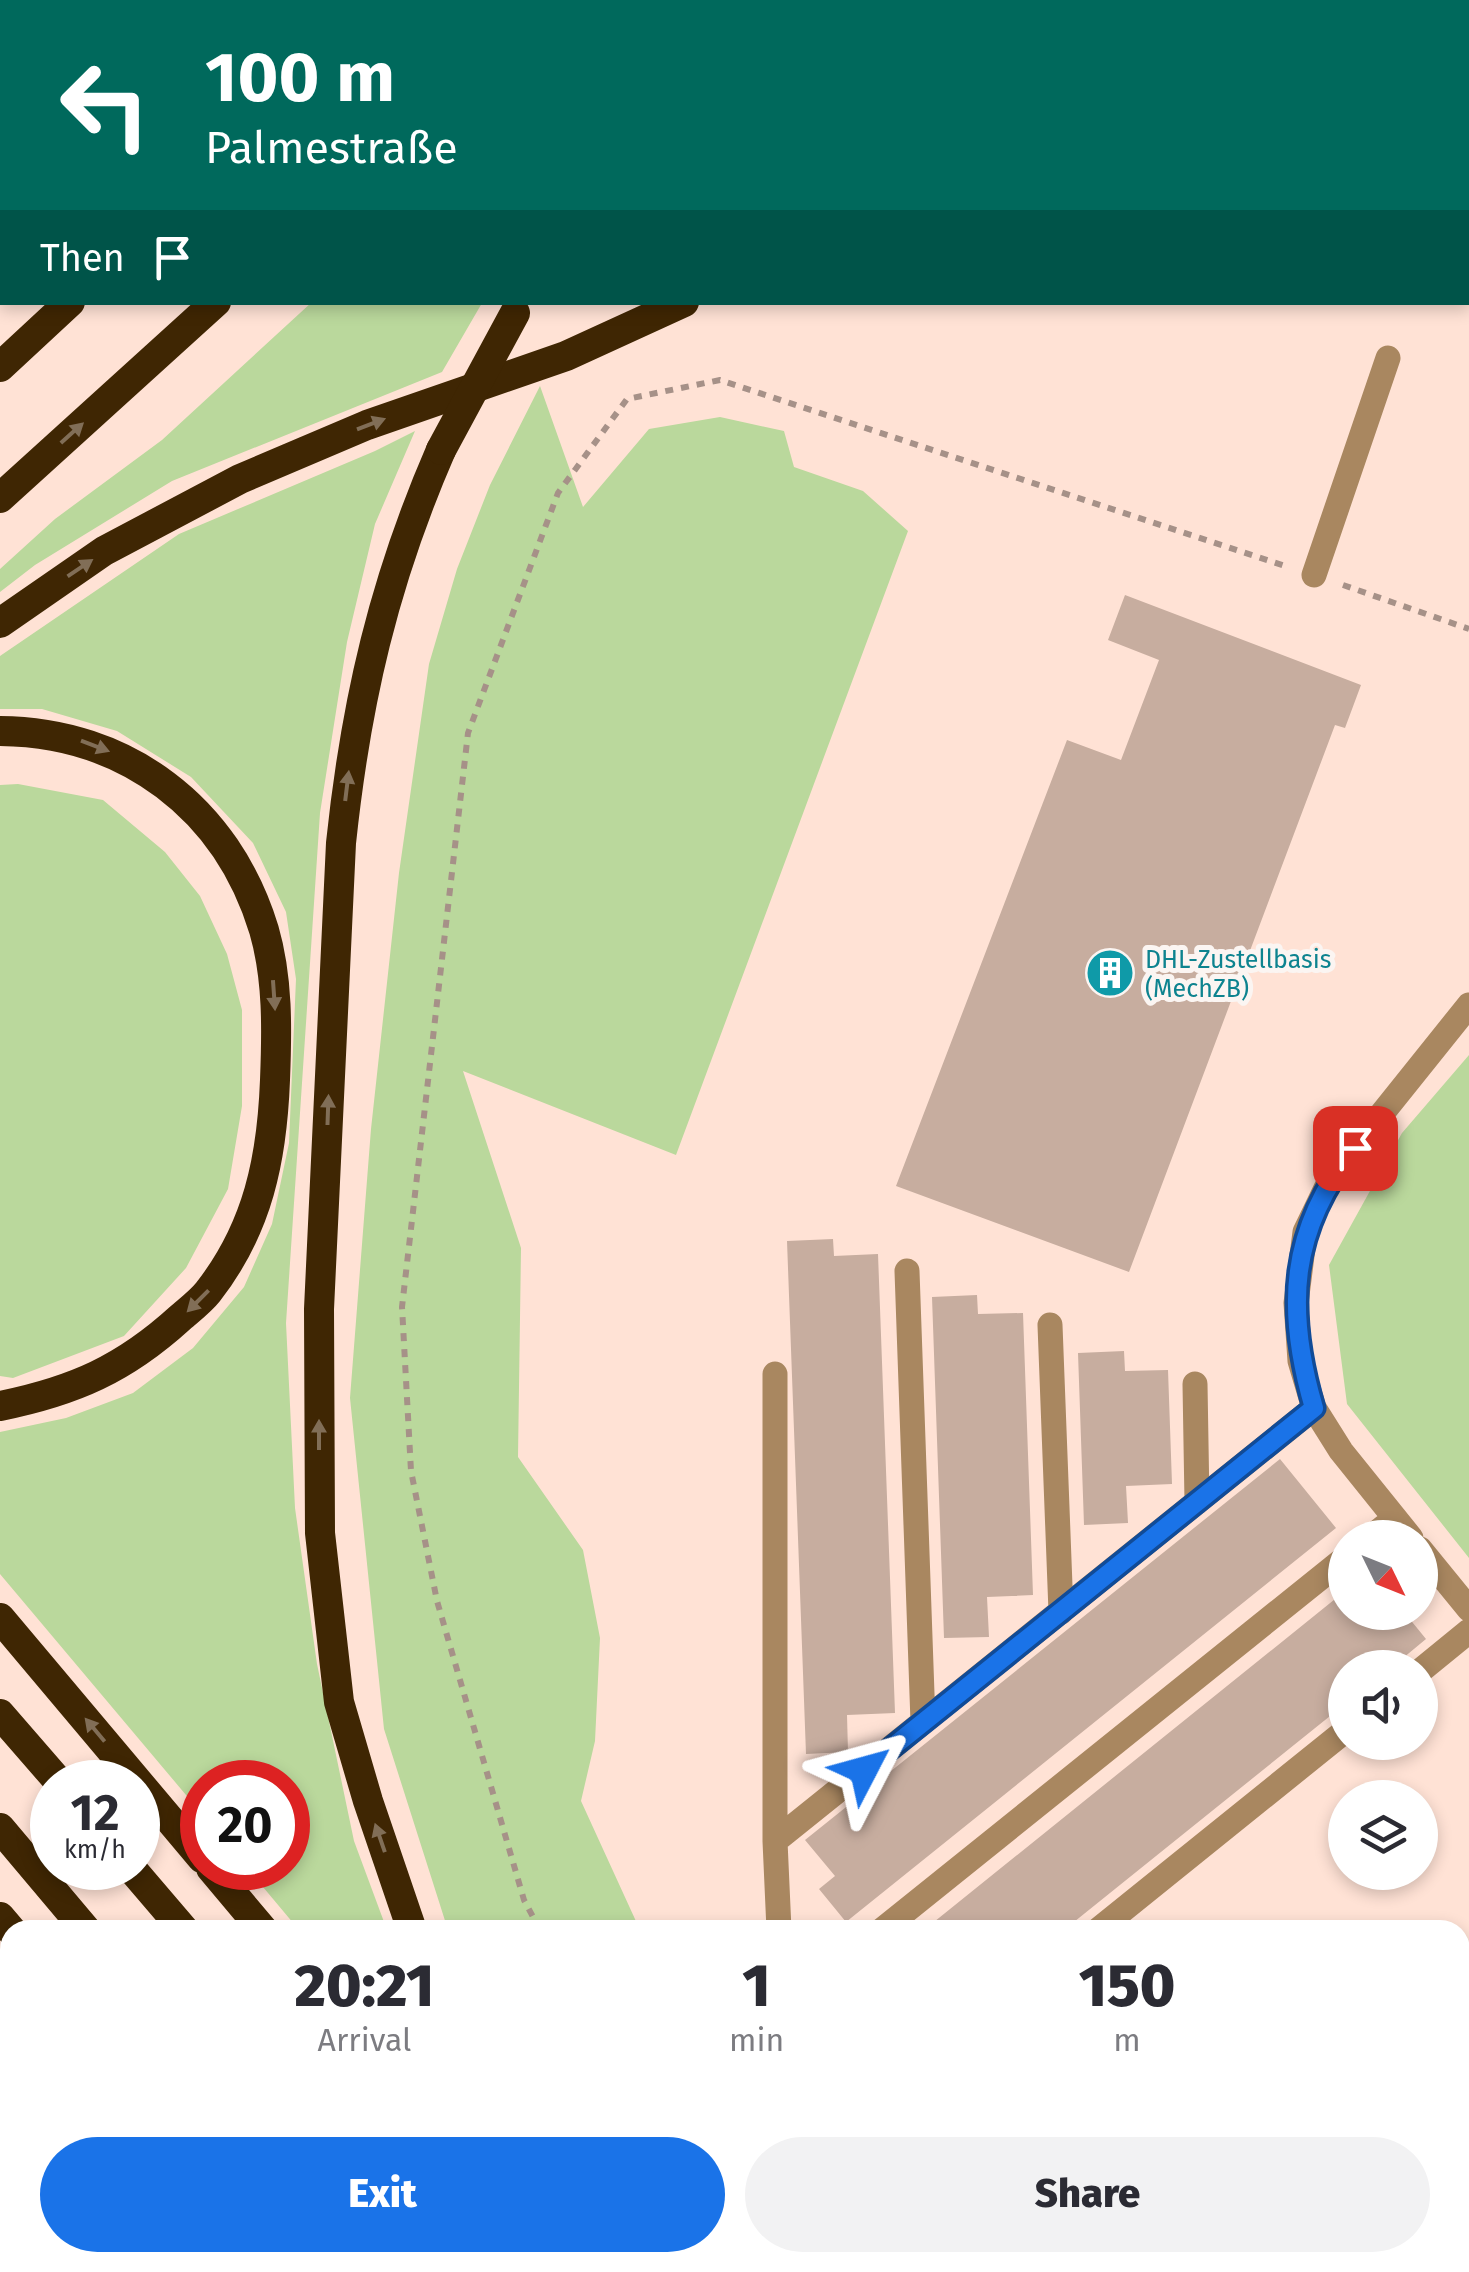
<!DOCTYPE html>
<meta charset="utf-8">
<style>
body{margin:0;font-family:"Fira Sans",sans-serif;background:#f2f2f3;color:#2b2b33;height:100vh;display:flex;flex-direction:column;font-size:38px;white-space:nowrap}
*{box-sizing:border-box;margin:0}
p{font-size:32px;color:#7c7c81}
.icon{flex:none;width:55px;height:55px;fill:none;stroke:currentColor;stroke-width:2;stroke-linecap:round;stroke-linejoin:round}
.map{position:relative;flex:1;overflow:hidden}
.sheet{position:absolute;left:0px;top:1920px;width:1470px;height:352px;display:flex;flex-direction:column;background:#fff;border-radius:30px 30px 0 0;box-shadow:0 5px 15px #0003}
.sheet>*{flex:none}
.guide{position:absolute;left:0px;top:0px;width:1470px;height:305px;box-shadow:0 5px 15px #0003;background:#00695c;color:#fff;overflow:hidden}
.needle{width:65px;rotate:133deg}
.buttons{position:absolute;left:1328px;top:1520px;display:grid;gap:20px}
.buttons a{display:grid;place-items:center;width:110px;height:110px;border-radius:50%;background:#fff;box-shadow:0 5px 15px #0003;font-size:50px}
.speed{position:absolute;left:30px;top:1760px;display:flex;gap:20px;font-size:50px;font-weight:700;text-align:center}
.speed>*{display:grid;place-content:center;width:130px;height:130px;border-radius:50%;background:#fff;box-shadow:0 5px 15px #0003;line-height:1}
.speed small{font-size:25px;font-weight:400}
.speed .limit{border:15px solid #d22;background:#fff;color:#111}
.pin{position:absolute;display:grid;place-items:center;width:85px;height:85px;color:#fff;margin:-42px;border-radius:20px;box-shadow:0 5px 15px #0006}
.me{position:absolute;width:110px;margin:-55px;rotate:51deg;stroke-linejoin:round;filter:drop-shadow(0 0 8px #0008)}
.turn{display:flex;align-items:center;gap:35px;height:210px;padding:0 40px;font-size:45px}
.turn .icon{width:130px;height:130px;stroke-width:2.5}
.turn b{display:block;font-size:70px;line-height:85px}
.then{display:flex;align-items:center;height:95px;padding:0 40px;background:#0003;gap:20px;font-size:38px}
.eta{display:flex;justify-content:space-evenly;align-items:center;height:170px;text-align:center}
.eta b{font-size:60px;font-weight:800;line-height:70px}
.button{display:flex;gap:20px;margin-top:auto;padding:20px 40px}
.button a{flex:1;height:115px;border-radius:60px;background:#1a73e8;color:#fff;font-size:40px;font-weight:800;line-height:115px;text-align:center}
.button a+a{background:#f2f2f3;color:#2b2b33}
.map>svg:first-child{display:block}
</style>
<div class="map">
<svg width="1469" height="2272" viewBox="0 0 1469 2272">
<rect width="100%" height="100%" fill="#ffe2d5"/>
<path fill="#bad89c" d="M117,0h187l-193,2z
M858,0h214l-217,2z
M312,302l170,1 -40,69 -270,109 -137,84 -35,27v-23l55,-50 107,-79z
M540,386l43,121 66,-78 71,-12 64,14 10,36 69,24 45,40 -232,624 -213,-84 58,177 -3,209 65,93 17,88 -5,103 -14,60 59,129h-192l-64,-201 -34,-331 21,-269 28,-256 30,-209 28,-95 33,-84z
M415,431l-40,93 -28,118 -27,171 -34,510 9,185 22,156 37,177 33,89h-88l-52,-62h41v-86h-86v32l-202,-240v-142l66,-14 67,-25 60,-45 51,-61 28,-63 17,-81 7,-164 -10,-67 -33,-69 -62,-66 -74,-46 -75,-22h-42v-53l179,-122 196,-83z
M18,784l85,16 62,52 35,44 27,58 15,56v96l-14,83 -42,79 -62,68 -111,42 -13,-2v-591z
M1469,1055v503l-122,-154 -18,-139 73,-132z
M0,1967l10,12v143l-10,-3z
M0,2171l10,3v88l170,1 15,9h-195z
M638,2263h141l9,9h-142z"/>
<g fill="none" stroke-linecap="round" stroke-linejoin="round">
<path stroke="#67c7cd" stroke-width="11" d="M1460,2209l9,-7
M1377,2272l12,-10"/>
</g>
<path fill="#c7ad9f" d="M1125,595l236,90 -16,43 -10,-3 -206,547 -233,-86 171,-446 54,20 38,-100 -51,-20z
M833,1239l1,17 44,-2 17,459 -48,2 1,37 -42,2 -19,-513z
M977,1295l1,19 45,-1 10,282 -46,2 2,40 -45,1 -12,-341z
M1124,1351l1,20 43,-1 4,114 -46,2 2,37 -44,2 -6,-172z
M1280,1459l56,69 -490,394 -27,-33 16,-13 -30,-36z
M1345,1591v21h59l22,27 -35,29h-46v36l-281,226h-140z"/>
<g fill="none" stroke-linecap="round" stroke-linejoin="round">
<path stroke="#a69188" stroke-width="6" stroke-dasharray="8 8" stroke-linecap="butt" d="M1343,585l126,44
M540,1930l-16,-30 -87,-299 -26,-130 -9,-164 66,-574 90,-240 69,-94 93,-19 568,187
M1460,2192l9,-7
M786,2262l8,10
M1352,2272l13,-10"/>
<path stroke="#a98760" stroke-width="25" d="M1314,575l74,-217
M907,1271l16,451
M1050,1325l11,287
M775,1374v467l4,89
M1195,1384l2,118
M1370,1538l25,-20
M1411,1538l-70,-87 -27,-43 -14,-47 -4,-58 9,-71 27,-56 137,-171
M1420,1549l49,60
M1420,1671l49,-40
M775,1841l539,-433
M882,1930l463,-372
M1098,1930l247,-199"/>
<path stroke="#3f2603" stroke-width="30" d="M52,2l6,-2
M389,2l3,-2
M530,2l3,-2
M754,2l2,-2
M1099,2l2,-2
M0,25l2,-1
M0,367l70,-65
M0,498l216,-196
M0,623l104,-72 136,-72 127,-54 199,-69 118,-54
M0,731c126,1 227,77 264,199 14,48 13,100 11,150 -3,79 -17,148 -67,212 -8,10 -19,18 -28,26 -56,51 -106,73 -180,88
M0,1618l202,240
M0,1714l59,68
M0,1828l86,102
M131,1868l53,62
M211,1868l52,62
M0,1917l11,13
M412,1930l-44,-129 -29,-99 -19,-169 -1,-224 22,-466c15,-142 43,-262 100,-393
M0,2136l10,4
M231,2262l14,10
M297,2262l8,10
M367,2262l8,10
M465,2262l8,10
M546,2262l8,10
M592,2262l7,10"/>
<path stroke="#3f2603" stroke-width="30" d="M441,450l74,-137"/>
</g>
<defs><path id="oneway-solid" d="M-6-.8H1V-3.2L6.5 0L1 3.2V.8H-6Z" transform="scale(2.5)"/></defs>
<g fill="#816e57">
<use href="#oneway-solid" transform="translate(371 424) rotate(-21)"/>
<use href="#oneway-solid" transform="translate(72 433) rotate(-42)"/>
<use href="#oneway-solid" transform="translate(80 568) rotate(-34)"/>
<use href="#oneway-solid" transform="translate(95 746) rotate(21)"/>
<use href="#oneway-solid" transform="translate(347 786) rotate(-83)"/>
<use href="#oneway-solid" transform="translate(274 995) rotate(86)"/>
<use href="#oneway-solid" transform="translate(328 1110) rotate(-88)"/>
<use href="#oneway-solid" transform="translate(198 1301) rotate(135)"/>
<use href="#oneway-solid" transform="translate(319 1435) rotate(-90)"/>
<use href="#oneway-solid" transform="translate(95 1730) rotate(-130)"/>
<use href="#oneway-solid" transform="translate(380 1838) rotate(-109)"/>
</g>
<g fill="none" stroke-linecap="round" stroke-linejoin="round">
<g stroke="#114b97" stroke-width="25">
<path id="route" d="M864,1770l450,-362c-29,-99 -25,-178 41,-260"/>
</g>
<use href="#route" stroke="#1a73e8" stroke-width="18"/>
</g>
<defs>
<g id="building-disc" transform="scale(2.5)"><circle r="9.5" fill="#0f9aa8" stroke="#fbf5f2"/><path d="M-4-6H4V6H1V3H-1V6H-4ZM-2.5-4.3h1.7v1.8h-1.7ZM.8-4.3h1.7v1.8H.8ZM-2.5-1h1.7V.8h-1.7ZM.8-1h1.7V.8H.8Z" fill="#fff"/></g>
</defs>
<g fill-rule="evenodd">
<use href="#building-disc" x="1110" y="973"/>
</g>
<g text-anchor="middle" stroke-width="10" stroke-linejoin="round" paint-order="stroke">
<g font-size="25" fill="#0d838f" stroke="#fbf5f2" text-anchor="start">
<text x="1145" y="968">DHL-Zustellbasis<tspan x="1145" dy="29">(MechZB)</tspan></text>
</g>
</g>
</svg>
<div class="buttons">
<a><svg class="needle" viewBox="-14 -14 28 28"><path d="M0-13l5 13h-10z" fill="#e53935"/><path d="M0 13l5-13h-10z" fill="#7c7c81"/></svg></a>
<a><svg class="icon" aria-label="sound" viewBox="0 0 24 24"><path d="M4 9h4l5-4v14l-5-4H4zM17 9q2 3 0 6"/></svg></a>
<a><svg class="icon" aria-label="layers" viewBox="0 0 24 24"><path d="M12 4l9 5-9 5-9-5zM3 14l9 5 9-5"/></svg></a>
</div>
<div class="speed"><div>12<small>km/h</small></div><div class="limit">20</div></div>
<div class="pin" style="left:1355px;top:1148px;background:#d93025"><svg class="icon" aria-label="arrive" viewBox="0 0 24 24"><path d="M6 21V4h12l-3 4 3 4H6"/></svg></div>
<svg class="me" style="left:864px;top:1770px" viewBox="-20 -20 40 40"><path d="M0-17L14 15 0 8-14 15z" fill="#1a73e8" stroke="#fff" stroke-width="4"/></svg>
<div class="guide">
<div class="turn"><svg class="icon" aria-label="left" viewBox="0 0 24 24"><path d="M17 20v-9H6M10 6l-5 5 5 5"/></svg><div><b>100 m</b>Palmestraße</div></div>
<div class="then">Then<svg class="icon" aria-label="arrive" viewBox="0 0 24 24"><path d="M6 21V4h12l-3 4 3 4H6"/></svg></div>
</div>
<section class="sheet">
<div class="eta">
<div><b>20:21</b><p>Arrival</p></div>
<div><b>1</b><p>min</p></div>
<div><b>150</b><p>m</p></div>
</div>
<div class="button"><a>Exit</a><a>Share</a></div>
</section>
</div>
